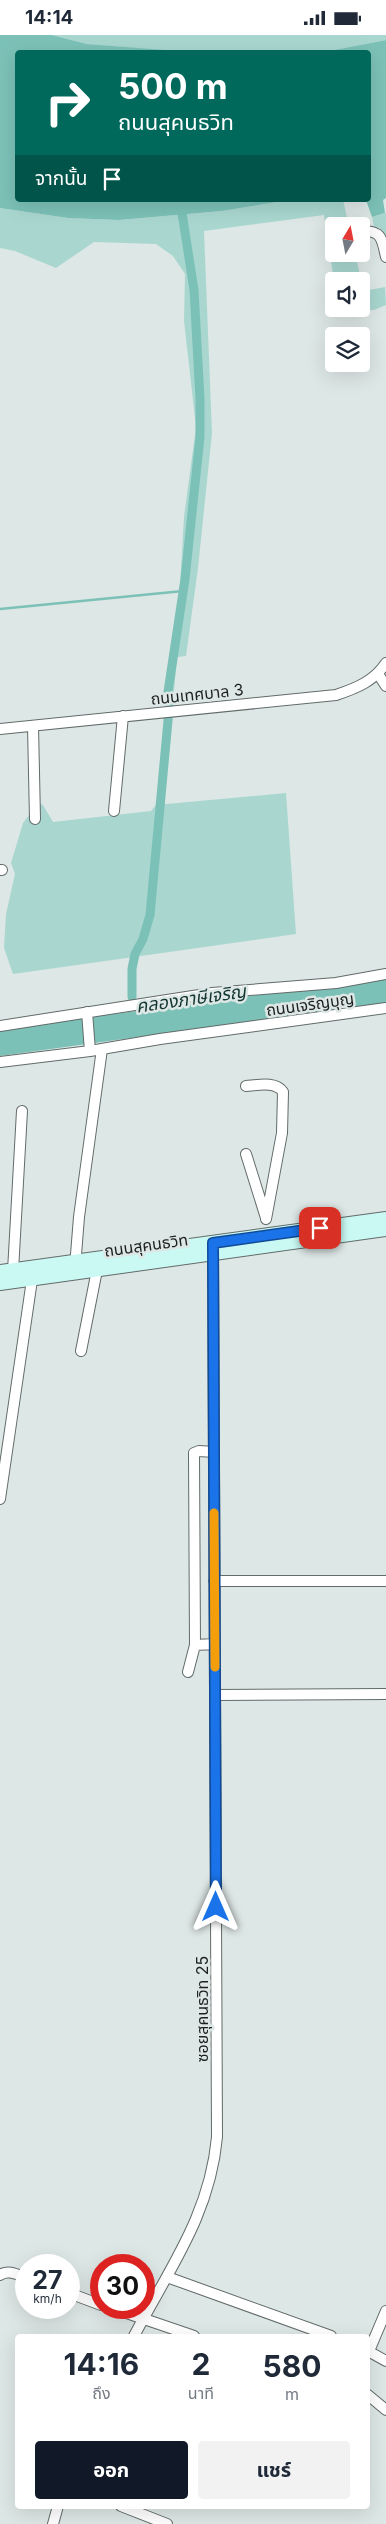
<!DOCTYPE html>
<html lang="th">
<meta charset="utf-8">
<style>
body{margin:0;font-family:Inter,"Noto Sans Thai",sans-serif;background:#f2f2f3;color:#1f2937;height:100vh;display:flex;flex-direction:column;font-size:19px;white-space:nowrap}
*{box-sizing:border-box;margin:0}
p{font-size:16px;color:#747a83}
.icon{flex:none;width:28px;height:28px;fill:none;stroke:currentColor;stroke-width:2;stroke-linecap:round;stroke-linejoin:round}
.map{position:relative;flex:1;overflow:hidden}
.panel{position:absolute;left:15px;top:2299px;width:355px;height:175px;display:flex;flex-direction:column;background:#fff;border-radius:5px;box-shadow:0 5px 20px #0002}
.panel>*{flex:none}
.hud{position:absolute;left:15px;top:15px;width:356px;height:152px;border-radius:5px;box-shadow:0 5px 20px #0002;background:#00695c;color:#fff;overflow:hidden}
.needle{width:32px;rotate:10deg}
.fabs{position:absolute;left:325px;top:182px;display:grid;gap:10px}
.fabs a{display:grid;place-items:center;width:45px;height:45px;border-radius:5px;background:#fff;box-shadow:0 5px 20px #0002;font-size:25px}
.speed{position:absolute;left:15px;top:2219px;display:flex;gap:10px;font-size:25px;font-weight:700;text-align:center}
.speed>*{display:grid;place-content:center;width:65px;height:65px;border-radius:50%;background:#fff;box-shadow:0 5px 20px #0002;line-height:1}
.speed small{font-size:12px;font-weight:400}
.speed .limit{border:8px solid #d22;background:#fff;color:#111}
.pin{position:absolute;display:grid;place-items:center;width:42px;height:42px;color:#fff;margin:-21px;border-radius:10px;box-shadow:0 2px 8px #0006}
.me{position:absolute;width:55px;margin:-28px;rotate:0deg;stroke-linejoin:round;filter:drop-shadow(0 0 4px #0008)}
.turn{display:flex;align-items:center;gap:18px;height:105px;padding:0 20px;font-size:22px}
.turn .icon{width:65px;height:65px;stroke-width:2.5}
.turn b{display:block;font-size:35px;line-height:42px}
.then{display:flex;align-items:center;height:48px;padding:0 20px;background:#0003;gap:10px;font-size:19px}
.eta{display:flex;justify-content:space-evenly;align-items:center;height:85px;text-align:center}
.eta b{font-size:30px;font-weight:700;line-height:35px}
.primary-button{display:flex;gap:10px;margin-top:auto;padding:10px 20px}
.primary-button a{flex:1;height:58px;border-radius:5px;background:#111827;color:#fff;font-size:20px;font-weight:700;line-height:58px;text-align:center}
.primary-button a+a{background:#f2f2f3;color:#1f2937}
.status{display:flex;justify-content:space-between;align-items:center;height:35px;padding:0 25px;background:#fff;direction:ltr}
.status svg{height:14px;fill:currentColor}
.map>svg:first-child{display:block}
</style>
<div class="status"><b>14:14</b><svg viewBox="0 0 49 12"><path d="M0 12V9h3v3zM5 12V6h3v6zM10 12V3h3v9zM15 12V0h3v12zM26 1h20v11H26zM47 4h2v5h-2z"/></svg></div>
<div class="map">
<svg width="386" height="2489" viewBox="0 0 386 2489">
<rect width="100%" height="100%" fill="#dde7e5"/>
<path fill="#a9d7d0" d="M52,0h334v5l-62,12 -134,1 -103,-9z
M289,165h54l6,26h-15v28h21l9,37 21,-4 1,18 -12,5 -35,1 -1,-2h23v-28h-27l-10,-66 -120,16 8,202 -14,135 -12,88 -9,1 -4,45 -11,2 18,-118 4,-69 12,-90 -12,-106 1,-47 -12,-18 -17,-12 -62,-2 -38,26 -41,-17 -15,-3v-40l68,10 51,2 103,-9z
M386,178v23l-6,-8 -6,-2 -2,-9z
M286,758l10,141 -283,40 -9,-26 2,-34 9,-40 -4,-11 12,-40 6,-8v-17l14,7 10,17 98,-11 5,-6z"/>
<path fill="#7cc1b7" d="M0,0h52l35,9 103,8 -172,1v147h271l-67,11 -103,9 -51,-2 -68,-10z
M386,5v158l-3,2 2,13 -13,4 -6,-17h3v-147l-45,-1z
M386,943v25l-386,53v-27z"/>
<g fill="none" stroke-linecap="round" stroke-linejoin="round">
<path stroke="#7cc1b7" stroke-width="2.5" d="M0,574l183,-18"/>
<path stroke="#7cc1b7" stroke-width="9" d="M132,962v-28l3,-15 8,-15 7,-24 20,-216 -2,-7 17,-113 15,-142v-38l-6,-109 -14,-90"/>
<g stroke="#626b6a" stroke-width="12">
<path id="street" d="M361,196c21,-1 21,8 25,26
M378,639l8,12
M33,691l2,93
M0,694l336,-34c21,-7 38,-14 50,-32
M114,776l9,-95
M0,835h2
M87,977l3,39
M0,991l212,-33 124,-10 50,-9
M0,1027l90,-11 70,-12 226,-31
M246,1051c12,-1 30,-5 37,6l-1,41 -16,86
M246,1119l20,64
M75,1232l4,-50 23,-168
M13,1236l9,-160
M81,1316l16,-81
M0,1464l33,-226
M214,1546h172
M195,1610l-1,-192 5,-2 15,1
M188,1637l7,-27 20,-1
M215,1660l171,-1
M0,2240c8,-6 18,0 26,3
M167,2242l164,59
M69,2258l32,12
M109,2272l85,29
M134,2301c35,-67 76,-121 83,-199l-4,-891
M368,2316l18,10
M369,2316l17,-40
M368,2360l18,15
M121,2471l46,18
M53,2489l5,-18"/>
</g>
<g stroke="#626b6a" stroke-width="16">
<path id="secondary" d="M0,1237l386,-53
M0,1248l386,-54"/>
</g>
<use href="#street" stroke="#fff" stroke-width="10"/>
<use href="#secondary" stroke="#caf9f4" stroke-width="14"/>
</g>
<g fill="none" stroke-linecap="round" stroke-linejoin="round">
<g stroke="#114b97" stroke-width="12">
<path id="route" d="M216,1872l-3,-664 107,-15"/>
</g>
<use href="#route" stroke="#1a73e8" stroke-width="9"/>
<path stroke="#f59e0b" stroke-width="9" d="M214,1478l1,154"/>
</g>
<g text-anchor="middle" stroke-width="5" stroke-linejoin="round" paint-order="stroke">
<g font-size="16" fill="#1d2020" stroke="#dde7e5">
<text transform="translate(197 659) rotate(-6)" y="6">ถนนเทศบาล 3</text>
<text transform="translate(310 969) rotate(-8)" y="6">ถนนเจริญบุญ</text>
<text transform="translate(146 1210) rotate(-8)" y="6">ถนนสุคนธวิท</text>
<text transform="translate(202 1974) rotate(-90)" y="6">ซอยสุคนธวิท 25</text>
</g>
<g font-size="18" font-style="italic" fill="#133631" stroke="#dde7e5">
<text transform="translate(191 964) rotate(-8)" y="6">คลองภาษีเจริญ</text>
</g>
</g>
</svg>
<div class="fabs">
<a><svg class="needle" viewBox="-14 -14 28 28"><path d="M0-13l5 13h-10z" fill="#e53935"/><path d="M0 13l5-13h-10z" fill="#747a83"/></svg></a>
<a><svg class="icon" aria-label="sound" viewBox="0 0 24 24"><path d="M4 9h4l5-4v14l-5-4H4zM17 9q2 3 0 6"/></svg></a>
<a><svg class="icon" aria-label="layers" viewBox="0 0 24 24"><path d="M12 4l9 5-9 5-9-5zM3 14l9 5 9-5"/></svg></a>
</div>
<div class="speed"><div>27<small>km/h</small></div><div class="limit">30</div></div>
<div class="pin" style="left:320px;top:1193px;background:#d93025"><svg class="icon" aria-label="arrive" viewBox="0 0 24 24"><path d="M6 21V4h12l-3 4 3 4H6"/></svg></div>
<svg class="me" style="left:216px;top:1872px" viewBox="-20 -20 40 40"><path d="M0-17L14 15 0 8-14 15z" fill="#1a73e8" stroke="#fff" stroke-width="4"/></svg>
<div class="hud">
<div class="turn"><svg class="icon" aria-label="right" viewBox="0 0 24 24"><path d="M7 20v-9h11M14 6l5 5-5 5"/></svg><div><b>500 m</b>ถนนสุคนธวิท</div></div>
<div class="then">จากนั้น<svg class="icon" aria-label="arrive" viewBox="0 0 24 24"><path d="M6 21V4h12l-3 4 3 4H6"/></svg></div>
</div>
<section class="panel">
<div class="eta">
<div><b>14:16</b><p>ถึง</p></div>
<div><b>2</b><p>นาที</p></div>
<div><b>580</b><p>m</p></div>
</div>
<div class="primary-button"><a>ออก</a><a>แชร์</a></div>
</section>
</div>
